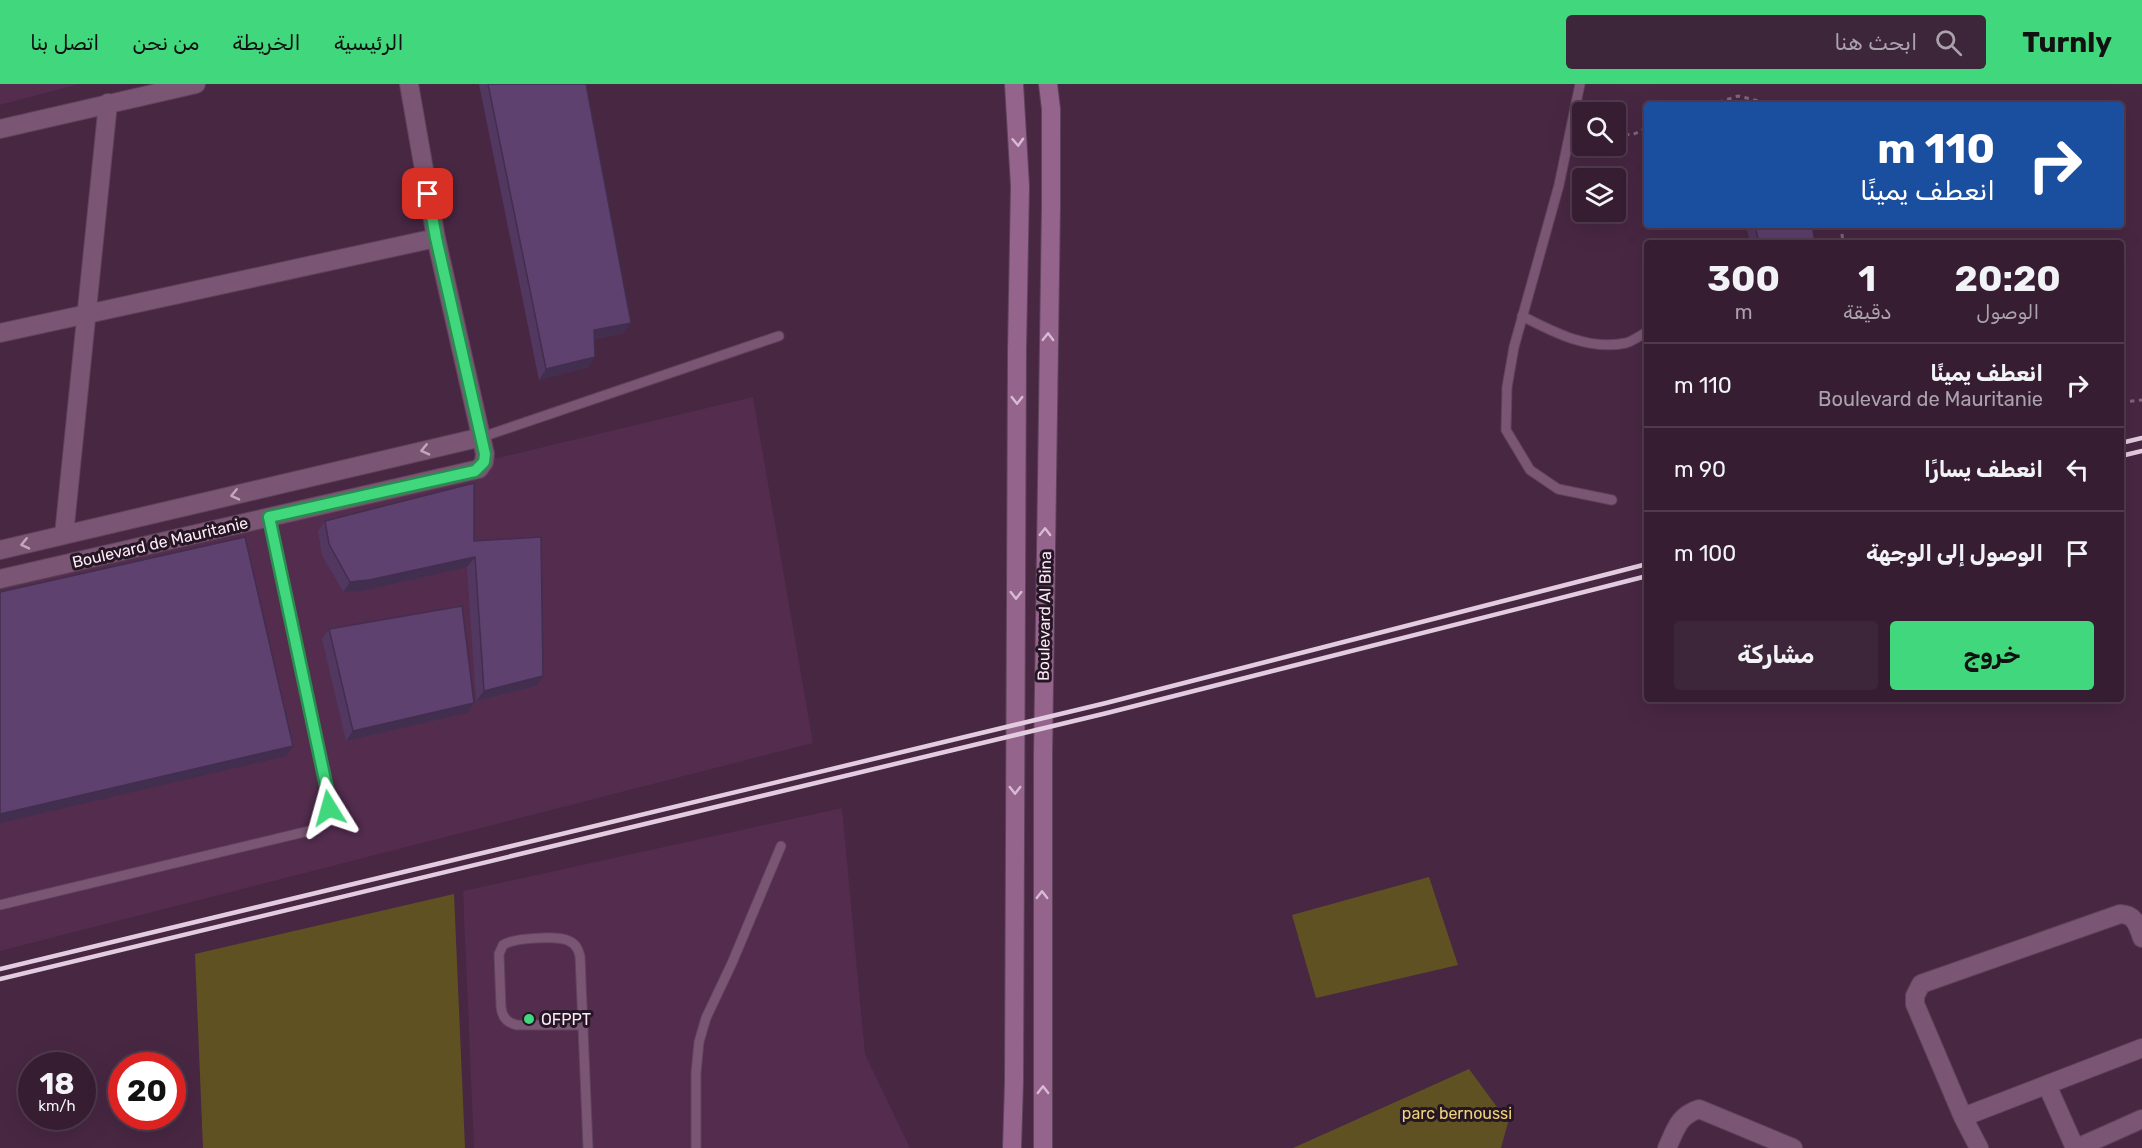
<!DOCTYPE html>
<html lang="ar">
<meta charset="utf-8">
<style>
body{margin:0;font-family:Rubik,Cairo,sans-serif;background:#3d263a;color:#f1f3f6;direction:rtl;height:100vh;display:flex;flex-direction:column;font-size:22px;white-space:nowrap}
*{box-sizing:border-box;margin:0}
p{font-size:20px;color:#aaa2ac}
.icon{flex:none;width:33px;height:33px;fill:none;stroke:currentColor;stroke-width:2;stroke-linecap:round;stroke-linejoin:round}
.map{position:relative;flex:1;overflow:hidden;direction:ltr}
.details{position:absolute;left:1644px;top:156px;width:480px;height:462px;display:flex;flex-direction:column;background:#361d32;border-radius:6px;box-shadow:0 6px 24px #0002,0 0 0 2px #503b4d;direction:rtl}
.details>*{flex:none}
.hud{position:absolute;left:1644px;top:18px;width:480px;height:126px;border-radius:6px;box-shadow:0 6px 24px #0002,0 0 0 2px #503b4d;direction:rtl;background:#1a4fa0;color:#fff;overflow:hidden}
.controls{position:absolute;left:1572px;top:18px;display:grid;gap:12px}
.controls a{display:grid;place-items:center;width:54px;height:54px;border-radius:6px;background:#361d32;box-shadow:0 6px 24px #0002,0 0 0 2px #503b4d;font-size:30px}
.speed{position:absolute;left:18px;top:968px;display:flex;gap:12px;font-size:30px;font-weight:700;text-align:center}
.speed>*{display:grid;place-content:center;width:78px;height:78px;border-radius:50%;background:#361d32;box-shadow:0 6px 24px #0002,0 0 0 2px #503b4d;line-height:1}
.speed small{font-size:15px;font-weight:400}
.speed .limit{border:9px solid #d22;background:#fff;color:#111}
.pin{position:absolute;display:grid;place-items:center;width:51px;height:51px;color:#fff;margin:-26px;border-radius:12px;box-shadow:0 3px 9px #0006}
.me{position:absolute;width:66px;margin:-33px;rotate:352deg;stroke-linejoin:round;filter:drop-shadow(0 0 4px #0008)}
.turn{display:flex;align-items:center;gap:21px;height:126px;padding:0 30px;font-size:27px}
.turn .icon{width:78px;height:78px;stroke-width:2.5}
.turn b{display:block;font-size:42px;line-height:51px}
.eta{display:flex;justify-content:space-evenly;align-items:center;height:102px;text-align:center}
.eta b{font-size:36px;font-weight:700;line-height:42px}
.button{display:flex;gap:12px;margin-top:auto;padding:12px 30px}
.button a{flex:1;height:69px;border-radius:6px;background:#41d77c;color:#111;font-size:24px;font-weight:700;line-height:69px;text-align:center}
.button a+a{background:#3d263a;color:#f1f3f6}
ul{padding:0;list-style:none}
li{display:flex;align-items:center;gap:18px;height:84px;padding:0 30px;border-top:2px solid #503b4d}
li div{flex:1}
li b{display:block;font-size:22px}
li em{font-style:normal}
header{display:flex;align-items:center;gap:36px;box-sizing:border-box;height:84px;padding:0 30px;background:#41d77c;color:#111}
header strong{font-size:28px}
nav{display:flex;gap:33px;margin-inline-start:auto;font-size:21px}
.search{width:420px;height:54px;background:#3d263a;display:flex;align-items:center;gap:15px;box-sizing:border-box;padding:0 21px;border-radius:6px;color:#aaa2ac;font-size:22px}
.map>svg:first-child{display:block}
</style>
<header>
<strong>Turnly</strong>
<div class="search"><svg class="icon" aria-label="search" viewBox="0 0 24 24"><circle cx="10" cy="10" r="6"/><path d="M15 15l6 6"/></svg>ابحث هنا</div>
<nav><a>الرئيسية</a><a>الخريطة</a><a>من نحن</a><a>اتصل بنا</a></nav>
</header>
<div class="map">
<svg width="2142" height="1064" viewBox="0 0 2142 1064">
<rect width="100%" height="100%" fill="#482743"/>
<path fill="#532c4e" d="M0,0h79l-79,21z
M753,313l60,346 -813,208v-374z
M842,724l23,246 45,94h-436l-11,-257z"/>
<path fill="#605123" d="M1429,793l29,88 -142,33 -24,-83z
M454,810l11,254h-262l-8,-194z
M1469,985l39,53 -7,26h-208z"/>
<g fill="none" stroke-linecap="round" stroke-linejoin="round">
<g stroke="#5f435b" stroke-width="11">
<path id="service" d="M1580,0l-21,101 -45,162 -7,40 -1,43 24,40 28,19 54,11
M1522,232c31,16 67,35 104,27 7,-2 15,-8 21,-11
M482,353l297,-101
M0,821l313,-75 13,-13 3,-18 -60,-282
M582,941h-65c-10,-2 -15,-8 -16,-18l-2,-53 4,-9c10,-7 56,-10 66,-4 7,3 9,8 11,15l8,192
M696,1064v-75l3,-31 7,-24 26,-55 49,-117"/>
</g>
<g stroke="#5f435b" stroke-width="20">
<path id="minor" d="M0,45l196,-45
M0,249l436,-95
M64,451l44,-432
M0,466l482,-113
M0,495l479,-110 5,-7 1,-8 -49,-216 -27,-154
M2047,1001l28,63
M1963,1033l179,-69
M1667,1064c9,-19 11,-32 32,-39l94,39
M1979,1064l-16,-31 -48,-113v-8l6,-12 199,-70c15,0 18,12 22,24
M2077,1064l65,-29"/>
</g>
<g stroke="#5f435b" stroke-width="20">
<path id="secondary" d="M1012,1064l2,-66 3,-732 3,-164 -6,-102
M1043,1064v-392l8,-551v-96l-3,-25"/>
</g>
<path stroke="#82647d" stroke-width="3" stroke-dasharray="4.5 4.5" stroke-linecap="butt" d="M1710,21l28,-9 38,9
M1616,49l16,2 15,-7
M1841,141l2,18
M2121,318l21,-2"/>
<use href="#service" stroke="#7a5674" stroke-width="9"/>
<use href="#minor" stroke="#7a5674" stroke-width="18"/>
<use href="#secondary" stroke="#95648d" stroke-width="18"/>
<path stroke="#e3ccdf" stroke-width="4.5" d="M2121,359l21,-5
M2121,372l21,-5
M0,885l1106,-266 541,-139
M0,895l1107,-266 540,-137"/>
</g>
<path fill="#523860" d="M479,0h107l38,249 -30,6 1,18 -7,10 -49,13z
M1746,141h66l3,18h-65z
M325,437l149,20 62,145 -60,15 -9,-134 -105,24 -19,1 -21,-37 -4,-24z
M329,545l145,74 -7,10 -121,28 -24,-102z"/>
<path fill="#422e4e" d="M631,239l-7,10 -37,7 7,-10z
M595,273l-7,10 -49,13 7,-11z
M475,473l-8,10 -105,24 -19,1 7,-10z
M543,592l-7,10 -60,15 8,-10z
M474,619l-7,10 -121,28 7,-10z
M293,662l-7,10 -286,67v-9z"/>
<path fill="#5f4170" stroke="#422e4e" stroke-width="1.5" d="M488,0h98l45,239 -37,7 1,27 -49,12z
M1755,141h57l3,18h-56z
M474,399v58l67,-4 2,139 -59,15 -9,-134 -106,23 -19,2 -21,-38 -4,-23z
M245,453l48,209 -293,68v-222z
M462,522l12,97 -121,28 -24,-102z"/>
<defs><path id="oneway-chevron" d="M-2-3.5L2.5 0L-2 3.5" fill="none" stroke-width="1.6" stroke-linecap="round" stroke-linejoin="round" transform="scale(1.5)"/></defs>
<g stroke="#d9bad4">
<use href="#oneway-chevron" transform="translate(1018 58) rotate(87)"/>
<use href="#oneway-chevron" transform="translate(1048 253) rotate(-89)"/>
<use href="#oneway-chevron" transform="translate(1017 316) rotate(90)"/>
<use href="#oneway-chevron" transform="translate(1045 448) rotate(-89)"/>
<use href="#oneway-chevron" transform="translate(1016 511) rotate(90)"/>
<use href="#oneway-chevron" transform="translate(1015 706) rotate(90)"/>
<use href="#oneway-chevron" transform="translate(1042 811) rotate(-90)"/>
<use href="#oneway-chevron" transform="translate(1043 1006) rotate(-90)"/>
</g>
<g stroke="#c3a7be">
<use href="#oneway-chevron" transform="translate(425 366) rotate(167)"/>
<use href="#oneway-chevron" transform="translate(235 411) rotate(167)"/>
<use href="#oneway-chevron" transform="translate(25 460) rotate(167)"/>
</g>
<g fill="none" stroke-linecap="round" stroke-linejoin="round">
<g stroke="#2a8c51" stroke-width="15">
<path id="route" d="M329,724v-9l-60,-282 206,-46 9,-9 1,-8 -49,-216 -8,-44"/>
</g>
<use href="#route" stroke="#41d77c" stroke-width="10"/>
</g>
<circle fill="#41d77c" stroke="#251623" stroke-width="2" cx="529" cy="935" r="6"/>
<g text-anchor="middle" stroke-width="6" stroke-linejoin="round" paint-order="stroke">
<g font-size="16" fill="#fee9fa" stroke="#251623">
<text transform="translate(160 458) rotate(-13)" y="6">Boulevard de Mauritanie</text>
<text transform="translate(1044 532) rotate(-89)" y="6">Boulevard Al Bina</text>
</g>
<g font-size="16" fill="#fee9fa" stroke="#251623" text-anchor="start">
<text x="541" y="941">OFPPT</text>
</g>
<g font-size="16" fill="#f0d379" stroke="#251623">
<text x="1457" y="1035">parc bernoussi</text>
</g>
</g>
</svg>
<div class="controls">
<a><svg class="icon" aria-label="search" viewBox="0 0 24 24"><circle cx="10" cy="10" r="6"/><path d="M15 15l6 6"/></svg></a>
<a><svg class="icon" aria-label="layers" viewBox="0 0 24 24"><path d="M12 4l9 5-9 5-9-5zM3 14l9 5 9-5"/></svg></a>
</div>
<div class="speed"><div>18<small>km/h</small></div><div class="limit">20</div></div>
<div class="pin" style="left:428px;top:110px;background:#d93025"><svg class="icon" aria-label="arrive" viewBox="0 0 24 24"><path d="M6 21V4h12l-3 4 3 4H6"/></svg></div>
<svg class="me" style="left:329px;top:724px" viewBox="-20 -20 40 40"><path d="M0-17L14 15 0 8-14 15z" fill="#41d77c" stroke="#fff" stroke-width="4"/></svg>
<div class="hud">
<div class="turn"><svg class="icon" aria-label="right" viewBox="0 0 24 24"><path d="M7 20v-9h11M14 6l5 5-5 5"/></svg><div><b>110 m</b>انعطف يمينًا</div></div>
</div>
<section class="details">
<div class="eta">
<div><b>20:20</b><p>الوصول</p></div>
<div><b>1</b><p>دقيقة</p></div>
<div><b>300</b><p>m</p></div>
</div>
<ul>
<li><svg class="icon" aria-label="right" viewBox="0 0 24 24"><path d="M7 20v-9h11M14 6l5 5-5 5"/></svg><div><b>انعطف يمينًا</b><p>Boulevard de Mauritanie</p></div><em>110 m</em></li>
<li><svg class="icon" aria-label="left" viewBox="0 0 24 24"><path d="M17 20v-9H6M10 6l-5 5 5 5"/></svg><div><b>انعطف يسارًا</b></div><em>90 m</em></li>
<li><svg class="icon" aria-label="arrive" viewBox="0 0 24 24"><path d="M6 21V4h12l-3 4 3 4H6"/></svg><div><b>الوصول إلى الوجهة</b></div><em>100 m</em></li>
</ul>
<div class="button"><a>خروج</a><a>مشاركة</a></div>
</section>
</div>
